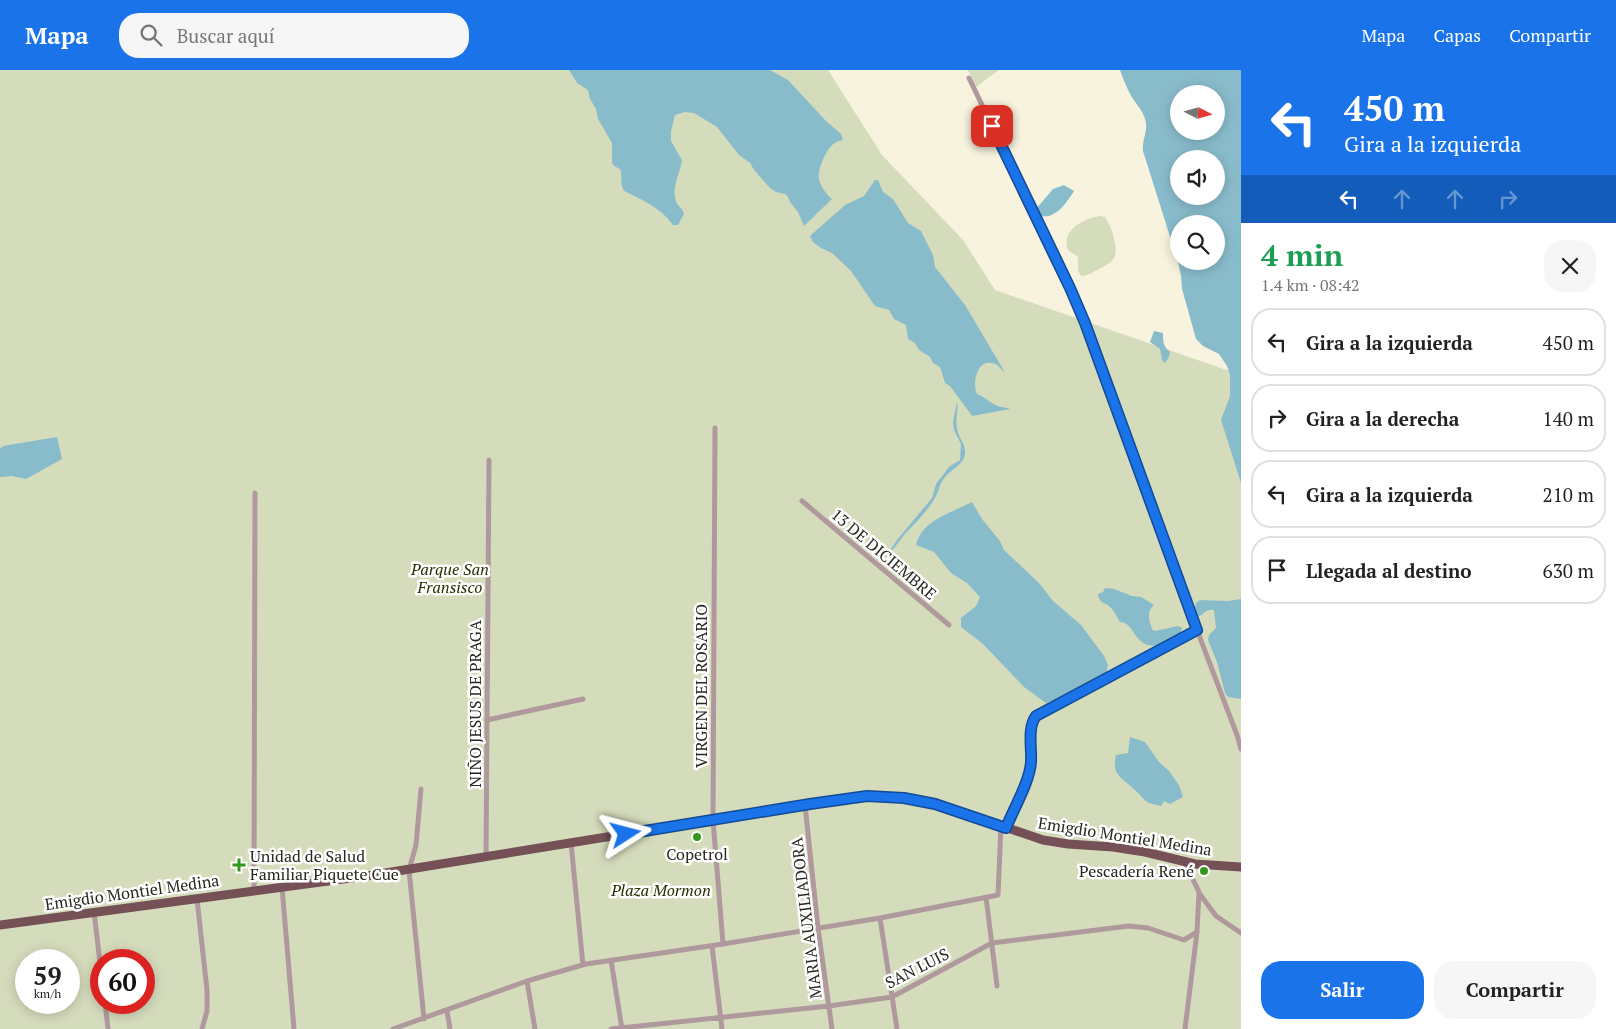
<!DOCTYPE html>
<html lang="es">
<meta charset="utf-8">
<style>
body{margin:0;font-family:"PT Serif",serif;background:#f6f6f6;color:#222;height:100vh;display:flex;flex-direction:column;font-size:19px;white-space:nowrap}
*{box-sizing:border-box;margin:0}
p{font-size:16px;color:#767676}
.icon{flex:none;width:28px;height:28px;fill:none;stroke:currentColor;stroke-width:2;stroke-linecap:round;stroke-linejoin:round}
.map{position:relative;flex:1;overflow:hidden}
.sheet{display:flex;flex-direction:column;background:#fff;width:375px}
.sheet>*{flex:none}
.guide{background:#1a73e8;color:#fff;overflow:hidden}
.needle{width:32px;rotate:96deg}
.controls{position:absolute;left:1170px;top:15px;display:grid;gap:10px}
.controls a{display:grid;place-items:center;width:55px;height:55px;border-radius:50%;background:#fff;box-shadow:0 2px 12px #0003;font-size:25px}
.speed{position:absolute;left:15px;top:879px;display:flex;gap:10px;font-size:25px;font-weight:700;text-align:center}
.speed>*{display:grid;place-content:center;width:65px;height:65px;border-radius:50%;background:#fff;box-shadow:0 2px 12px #0003;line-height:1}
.speed small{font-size:12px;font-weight:400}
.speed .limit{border:8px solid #d22;background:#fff;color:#111}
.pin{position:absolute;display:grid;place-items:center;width:42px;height:42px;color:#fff;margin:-21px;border-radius:10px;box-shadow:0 2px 8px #0006}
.me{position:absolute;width:55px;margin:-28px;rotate:81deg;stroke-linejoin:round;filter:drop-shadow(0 0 4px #0008)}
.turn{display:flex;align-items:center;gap:18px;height:105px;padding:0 20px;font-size:22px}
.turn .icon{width:65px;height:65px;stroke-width:2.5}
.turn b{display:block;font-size:35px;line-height:42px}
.lanes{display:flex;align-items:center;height:48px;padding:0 20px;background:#0003;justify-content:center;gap:25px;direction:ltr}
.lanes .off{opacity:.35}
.round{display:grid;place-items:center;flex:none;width:52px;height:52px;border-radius:20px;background:#f6f6f6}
.summary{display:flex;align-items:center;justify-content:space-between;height:85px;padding:0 20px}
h1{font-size:30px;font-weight:700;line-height:38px;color:#1e9e55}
.primary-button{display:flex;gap:10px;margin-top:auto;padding:10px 20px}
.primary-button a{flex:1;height:58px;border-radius:20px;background:#1a73e8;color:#fff;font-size:20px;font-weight:700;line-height:58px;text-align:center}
.primary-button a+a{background:#f6f6f6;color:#222}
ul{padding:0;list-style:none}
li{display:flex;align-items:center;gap:15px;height:68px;margin:0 10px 8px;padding:0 10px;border:2px solid #e0e0e0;border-radius:20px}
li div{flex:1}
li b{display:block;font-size:19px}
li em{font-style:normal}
header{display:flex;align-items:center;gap:30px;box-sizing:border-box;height:70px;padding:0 25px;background:#1a73e8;color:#fff}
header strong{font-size:24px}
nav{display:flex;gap:28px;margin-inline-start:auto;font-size:18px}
.search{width:350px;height:45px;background:#f6f6f6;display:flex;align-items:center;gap:12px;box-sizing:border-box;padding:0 18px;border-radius:20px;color:#767676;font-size:19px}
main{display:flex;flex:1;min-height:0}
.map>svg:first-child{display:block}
</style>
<header>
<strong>Mapa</strong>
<div class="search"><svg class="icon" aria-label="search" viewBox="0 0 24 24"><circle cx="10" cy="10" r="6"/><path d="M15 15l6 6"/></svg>Buscar aquí</div>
<nav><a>Mapa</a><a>Capas</a><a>Compartir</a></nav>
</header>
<main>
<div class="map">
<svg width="1241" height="959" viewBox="0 0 1241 959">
<rect width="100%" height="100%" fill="#f7f3de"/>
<path fill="#d5dcbc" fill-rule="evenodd" d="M0,0h828l54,85 81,85 32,50 246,85v654h-1241zM26,890h43v42h-43zM101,890h43v42h-43z
M968,0h31l-23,17z
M1100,146l5,1c4,6 6,11 8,18 5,19 5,25 -14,34 -6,3 -11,7 -18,7l-3,-6v-13l-10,-7c-8,-19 16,-32 32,-34z"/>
<path fill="#89bccb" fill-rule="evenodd" d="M569,0h201l18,10 38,41 15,13 2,6c-3,1 -6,1 -8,3 -8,4 -18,27 -16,36 1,7 8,16 13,20l-28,27 -6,-14 -8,-10 -2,-5 -3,-3 -9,-2 -6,-4 -16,-18 -4,-7 -11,-8 -22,-28 -23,-14 -9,-1 -10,3 -4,16v10l11,19c-2,14 -11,27 -6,41 2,6 7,7 8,13l-6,11h-5c-12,-17 -30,-25 -49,-34 -5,-10 -1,-14 -4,-22l-6,-3 -2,-3v-20l-14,-24 -2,-10 -6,-10 -2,-9 -11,-7z
M1120,0h121v413l-20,-63 9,-24v-21l-3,-9 -8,-12 -16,-8 -7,-7 -14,-50 -1,-13 -3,-14 -35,-111c-1,-11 4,-18 3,-27 -1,-11 -9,-19 -15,-28 -4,-8 -8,-17 -11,-26zM1179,24h37v37h-37zM1179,89h37v37h-37zM1179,154h37v37h-37z
M875,110h3l5,12 10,7 15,24 13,8 12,24 2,12 30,38 38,64 1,3c-4,-4 -7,-9 -13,-9 -14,-3 -19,21 -14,31 8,3 13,9 21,12 5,2 9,1 12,3l-38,7 -22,-30 -5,-3 -5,-16 -7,-4 -3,-6 -11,-7 -4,-7 -7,-4 -2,-14 -12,-6 -5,-9 -14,-4 -24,-35 -19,-18 -11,-5 -8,-6 -3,-6 35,-31 19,-9z
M1064,115l10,6c-8,13 -21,32 -38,23v-5l17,-20z
M1154,261l9,2c0,9 0,13 7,19l-1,5 -4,6 -3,-3 -2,-11 -10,-7z
M957,332c2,7 -2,17 0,26 1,9 9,16 8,26 -1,10 -13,15 -19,22 -7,8 -6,12 -10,20 -7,14 -21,27 -32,39 -7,9 -14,19 -21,26l14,-21 35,-42 4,-14 13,-17 11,-7 1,-16 -7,-14 -1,-8z
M57,367l5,22 -36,20 -14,-3 -12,1v-28l3,-3z
M972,432l10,17 18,22 4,9 36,34 12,16 29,25 23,31 4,9 -2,10 -7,7 -35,15 -18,6 -22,-16 -41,-43 -22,-17v-9l15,-12 4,-9 -13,-14 -16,-10 -17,-21 -18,-7c6,-25 35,-32 56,-43z
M1105,518l9,1 18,7 9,1 13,8c-8,8 -5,14 -2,24l3,2 23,-5 4,2 -3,9c-6,4 -12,6 -18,8 -28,6 -25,-23 -41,-23 -3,-5 -5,-10 -9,-14 -5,-6 -12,-4 -13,-14l5,-2z
M1241,529v100l-13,-2 -3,-4 -8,-31 -9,-22 1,-5 7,-7 -2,-18c-8,-2 -10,5 -17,7l-2,-10 1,-4 4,-3 28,1z
M1130,667l15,5 14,20 10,9 10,14 4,12 -13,7 -6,-3 -3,5c-4,-1 -8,-2 -12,-3 -5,-2 -9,-9 -14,-13 -12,-12 -24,-14 -19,-35l12,-2z"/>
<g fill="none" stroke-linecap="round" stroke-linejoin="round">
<path stroke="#af999c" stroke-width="5" d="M969,8l101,210 21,51 106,291 40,105 4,14
M715,358l-2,392 10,124
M802,431l147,124
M487,650l96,-21
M421,719l-5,56 -7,25 15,149
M805,735l13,123 14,101
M1006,758c7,-18 24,-47 25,-66 2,-14 -4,-34 5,-46l161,-86
M571,773l12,122
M486,787l3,-397
M1185,793l14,29 -2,40 -12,97
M282,817l12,142
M254,821l1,-398
M1199,823l17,23 25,17
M986,827l11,89
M197,829l10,91v21l-5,18
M94,842l7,59
M880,848l17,111
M712,876l10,83
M611,890l11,69
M527,911l8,48
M105,932l3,27
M447,941l3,18
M393,959l134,-48 59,-17 137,-20 157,-26 118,-23 3,-69
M611,959l218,-23 63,-9 100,-54 137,-17 19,2 36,12 13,-8"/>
<path stroke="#755157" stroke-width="9" d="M0,855l373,-50 436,-71 58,-8 43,3 25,5 14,4 94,32 25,4 45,3 32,5 50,12 46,3"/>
</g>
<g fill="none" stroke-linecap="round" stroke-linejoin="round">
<g stroke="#114b97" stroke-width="12">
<path id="route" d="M626,764l184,-30 57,-8 37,2 31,6 71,24c7,-18 24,-47 25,-66 1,-14 -4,-34 5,-46l161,-86 -112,-307 -15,-35 -78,-162"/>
</g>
<use href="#route" stroke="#1a73e8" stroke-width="9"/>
</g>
<g fill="#33971c" stroke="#fff" stroke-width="2">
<circle cx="697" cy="767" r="5"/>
<path d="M236.5 787.5h5v5h5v5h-5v5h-5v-5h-5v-5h5z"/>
<circle cx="1204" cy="801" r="5"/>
</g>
<g text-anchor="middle" stroke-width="5" stroke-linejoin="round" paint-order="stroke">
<g font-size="16" fill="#28261f" stroke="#fff">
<text transform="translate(884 484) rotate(40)" y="6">13 DE DICIEMBRE</text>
<text transform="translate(701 616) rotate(-90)" y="6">VIRGEN DEL ROSARIO</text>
<text transform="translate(475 634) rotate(-90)" y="6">NIÑO JESUS DE PRAGA</text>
<text transform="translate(1125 766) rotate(9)" y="6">Emigdio Montiel Medina</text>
<text transform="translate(132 822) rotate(-8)" y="6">Emigdio Montiel Medina</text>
<text transform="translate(806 848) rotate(-97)" y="6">MARIA AUXILIADORA</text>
<text transform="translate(917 898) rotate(-27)" y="6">SAN LUIS</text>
</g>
<g font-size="16" font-style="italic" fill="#282e00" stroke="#fff">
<text x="450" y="505">Parque San<tspan x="450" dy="18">Fransisco</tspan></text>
<text x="661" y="826">Plaza Mormon</text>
</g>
<g font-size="16" fill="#28261f" stroke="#fff">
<text x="697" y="790">Copetrol</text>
<text x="250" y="792" text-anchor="start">Unidad de Salud<tspan x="250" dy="18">Familiar Piquete Cue</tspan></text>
<text x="1194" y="807" text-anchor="end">Pescadería René</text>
</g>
</g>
</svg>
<div class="controls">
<a><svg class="needle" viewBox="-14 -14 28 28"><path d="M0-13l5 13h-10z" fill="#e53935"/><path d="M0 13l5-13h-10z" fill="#767676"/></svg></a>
<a><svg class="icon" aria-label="sound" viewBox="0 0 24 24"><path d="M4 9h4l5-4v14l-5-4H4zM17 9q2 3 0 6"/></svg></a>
<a><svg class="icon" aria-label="search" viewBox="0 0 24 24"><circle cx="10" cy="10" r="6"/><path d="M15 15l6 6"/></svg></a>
</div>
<div class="speed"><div>59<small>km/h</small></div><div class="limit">60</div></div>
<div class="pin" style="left:992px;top:56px;background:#d93025"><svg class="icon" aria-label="arrive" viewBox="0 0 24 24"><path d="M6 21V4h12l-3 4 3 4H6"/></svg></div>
<svg class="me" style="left:626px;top:764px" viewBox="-20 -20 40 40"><path d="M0-17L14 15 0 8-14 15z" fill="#1a73e8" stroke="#fff" stroke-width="4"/></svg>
</div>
<section class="sheet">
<div class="guide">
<div class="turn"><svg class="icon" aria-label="left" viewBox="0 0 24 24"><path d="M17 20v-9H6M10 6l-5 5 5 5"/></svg><div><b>450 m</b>Gira a la izquierda</div></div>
<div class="lanes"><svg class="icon" aria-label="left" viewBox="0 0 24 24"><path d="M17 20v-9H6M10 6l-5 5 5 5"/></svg><svg class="icon off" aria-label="ahead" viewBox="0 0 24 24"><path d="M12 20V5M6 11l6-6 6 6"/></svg><svg class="icon off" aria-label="ahead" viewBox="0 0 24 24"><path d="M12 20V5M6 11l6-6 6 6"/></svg><svg class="icon off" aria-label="right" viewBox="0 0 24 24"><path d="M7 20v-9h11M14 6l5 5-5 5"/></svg></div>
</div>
<div class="summary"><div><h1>4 min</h1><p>1.4 km · 08:42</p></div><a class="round"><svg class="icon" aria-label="close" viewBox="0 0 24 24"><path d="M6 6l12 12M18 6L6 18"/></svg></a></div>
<ul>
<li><svg class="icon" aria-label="left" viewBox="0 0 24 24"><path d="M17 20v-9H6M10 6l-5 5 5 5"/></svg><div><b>Gira a la izquierda</b></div><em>450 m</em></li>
<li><svg class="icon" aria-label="right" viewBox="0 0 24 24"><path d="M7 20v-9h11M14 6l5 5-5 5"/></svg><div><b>Gira a la derecha</b></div><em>140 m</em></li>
<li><svg class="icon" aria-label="left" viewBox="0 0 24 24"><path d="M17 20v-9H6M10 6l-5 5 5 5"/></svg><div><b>Gira a la izquierda</b></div><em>210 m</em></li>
<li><svg class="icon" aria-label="arrive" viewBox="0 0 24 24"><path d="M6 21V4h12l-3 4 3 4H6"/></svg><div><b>Llegada al destino</b></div><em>630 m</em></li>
</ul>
<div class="primary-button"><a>Salir</a><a>Compartir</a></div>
</section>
</main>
